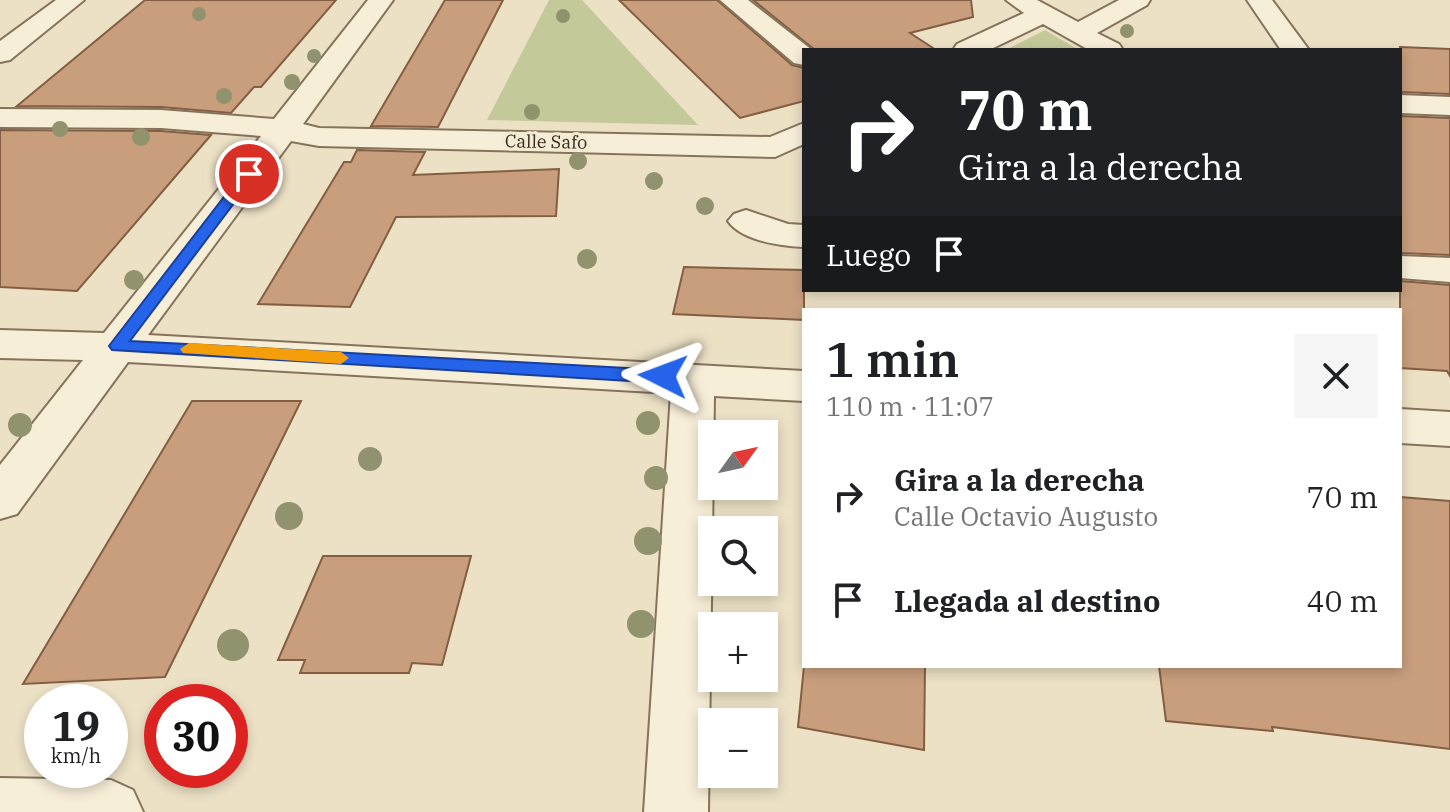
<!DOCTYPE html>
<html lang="es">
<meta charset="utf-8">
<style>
body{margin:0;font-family:"IBM Plex Serif",serif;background:#f6f6f6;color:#202124;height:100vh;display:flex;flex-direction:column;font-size:30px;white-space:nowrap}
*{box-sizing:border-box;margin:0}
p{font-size:26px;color:#757577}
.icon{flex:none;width:44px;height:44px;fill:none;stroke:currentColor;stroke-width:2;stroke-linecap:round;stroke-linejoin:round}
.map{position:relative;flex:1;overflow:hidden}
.panel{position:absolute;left:802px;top:308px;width:600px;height:360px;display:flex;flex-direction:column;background:#fff;border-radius:0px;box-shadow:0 4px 12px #0003}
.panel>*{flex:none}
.hud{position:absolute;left:802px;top:48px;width:600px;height:244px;border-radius:0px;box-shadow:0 4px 12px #0003;background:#202124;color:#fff;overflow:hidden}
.needle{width:52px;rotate:57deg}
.controls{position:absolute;left:698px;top:420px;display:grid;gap:16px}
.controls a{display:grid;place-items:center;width:80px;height:80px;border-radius:0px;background:#fff;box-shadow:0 4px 12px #0003;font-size:40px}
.speed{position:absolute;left:24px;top:684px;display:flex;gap:16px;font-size:40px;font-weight:700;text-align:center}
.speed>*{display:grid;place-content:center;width:104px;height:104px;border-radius:50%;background:#fff;box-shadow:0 4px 12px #0003;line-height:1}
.speed small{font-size:20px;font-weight:400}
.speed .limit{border:12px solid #d22;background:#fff;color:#111}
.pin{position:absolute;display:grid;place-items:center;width:68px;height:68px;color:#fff;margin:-34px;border:4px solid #fff;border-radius:50%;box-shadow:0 2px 8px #0007}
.me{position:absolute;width:88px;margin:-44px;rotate:273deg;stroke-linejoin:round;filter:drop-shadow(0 0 6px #0008)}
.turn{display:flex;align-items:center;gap:28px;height:168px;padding:0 24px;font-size:36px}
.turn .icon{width:104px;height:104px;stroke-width:2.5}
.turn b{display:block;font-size:56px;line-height:68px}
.then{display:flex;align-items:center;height:76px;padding:0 24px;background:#0003;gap:16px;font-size:30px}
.round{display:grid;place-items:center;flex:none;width:84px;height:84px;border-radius:0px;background:#f6f6f6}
.summary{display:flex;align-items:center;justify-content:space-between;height:136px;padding:0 24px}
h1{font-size:48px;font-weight:600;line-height:60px}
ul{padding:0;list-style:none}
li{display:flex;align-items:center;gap:24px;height:104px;padding:0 24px}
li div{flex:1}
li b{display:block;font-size:30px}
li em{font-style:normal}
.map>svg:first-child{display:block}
</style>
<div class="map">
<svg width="1450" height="812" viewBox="0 0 1450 812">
<rect width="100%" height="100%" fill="#ece1c5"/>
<path fill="#c3c999" d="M549,0h33l116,125 -211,-5z
M1045,30l34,20h-73z"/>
<path fill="#c89e7d" stroke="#845e43" stroke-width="2" d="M145,0h191l-75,87h-7l-23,26 -70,-6 -144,-1z
M445,0h58l-65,127 -67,-1z
M619,0h98l75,65 12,3v33l-64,17z
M753,0h218l2,17 -63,16 26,17h-121z
M1400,47l50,2v45l-50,-2z
M1400,116l50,2v137l-50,-2z
M0,130l161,1 50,4 -134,156 -77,-4z
M357,150l68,2 -12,23 146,-6 -3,47 -160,1 -46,90 -92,-3 86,-142h7z
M684,267l120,3v50l-131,-6z
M1400,281l50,4v91l-3,-5 -47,-3z
M192,401h109l-136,276 -142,7z
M1400,497l50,4v248l-178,-22 1,4 -107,-10 -7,-55h241z
M323,556h148l-29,109 -30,-2 -3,10h-109l5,-13h-27z
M804,666h121l-1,84 -126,-23z"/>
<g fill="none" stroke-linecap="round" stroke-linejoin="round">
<g stroke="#86735c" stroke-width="4">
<path id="minor" d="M56,0h28l-74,60 -10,2v-21z
M368,0h25l-90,124 16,4 451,9 34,-14v21l-29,13 -456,-11 -28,-5 -143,194 656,36v30l-90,-5 -6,416h-64l27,-419 -543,-31 -111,152 -17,5v-54l83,-105 -83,-2v-28l104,3 157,-197 -100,-8 -161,-1v-18l161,1 113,9z
M720,0h28l64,50h-8v15l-10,-2z
M1006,0h31l41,22 41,-22h31l-3,5 -50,28 22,11 4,6h-34l-46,-26 -54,26h-36l4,-6 67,-31z
M1247,0h25l37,50h-28z
M1400,95l50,2v18l-50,-2z
M746,210l42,14 16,1v22c-23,-1 -62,-6 -76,-26l6,-7z
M1400,256l50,2v24l-50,-4z
M1400,409l50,3v34l-50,-3z
M0,778l111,2 22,10 10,22h-143z"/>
</g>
<use href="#minor" fill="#f7eed8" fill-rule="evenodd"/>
</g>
<g fill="#91926e">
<circle cx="199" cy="14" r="7"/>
<circle cx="563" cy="16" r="7"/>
<circle cx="1127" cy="31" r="7"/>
<circle cx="314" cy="56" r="7"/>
<circle cx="292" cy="82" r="8"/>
<circle cx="224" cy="96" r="8"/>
<circle cx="532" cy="112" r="8"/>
<circle cx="60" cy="129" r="8"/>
<circle cx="141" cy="137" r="9"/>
<circle cx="578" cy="161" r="9"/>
<circle cx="654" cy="181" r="9"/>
<circle cx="705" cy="206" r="9"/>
<circle cx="587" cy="259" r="10"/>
<circle cx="134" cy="280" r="10"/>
<circle cx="648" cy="423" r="12"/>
<circle cx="20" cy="425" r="12"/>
<circle cx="370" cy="459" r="12"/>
<circle cx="656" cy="478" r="12"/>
<circle cx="289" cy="516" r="14"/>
<circle cx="648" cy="541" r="14"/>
<circle cx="641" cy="624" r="14"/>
<circle cx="233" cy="645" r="16"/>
</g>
<path fill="#2563eb" stroke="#184099" stroke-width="2" d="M249,170l7,4 -126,167 533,29 8,6 -8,7 -551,-33 -3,-4 3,-4 132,-171z"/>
<path fill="#f59e0b" d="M189,343l152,9 8,6 -8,6 -158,-11 -3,-4z"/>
<g text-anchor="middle" stroke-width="6" stroke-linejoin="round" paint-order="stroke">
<g font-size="18" fill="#372b1f" stroke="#f4ebd4">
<text transform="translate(546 142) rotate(1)" y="6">Calle Safo</text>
</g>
</g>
</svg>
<div class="controls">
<a><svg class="needle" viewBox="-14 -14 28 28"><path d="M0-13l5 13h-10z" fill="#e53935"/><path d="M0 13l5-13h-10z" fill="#757577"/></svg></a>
<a><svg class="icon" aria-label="search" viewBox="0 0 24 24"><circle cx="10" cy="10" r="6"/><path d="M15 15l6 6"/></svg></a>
<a>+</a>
<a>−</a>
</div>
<div class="speed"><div>19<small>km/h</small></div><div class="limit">30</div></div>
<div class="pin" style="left:249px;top:174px;background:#d93025"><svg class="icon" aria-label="arrive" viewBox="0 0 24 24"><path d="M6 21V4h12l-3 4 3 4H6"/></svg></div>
<svg class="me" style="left:663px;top:376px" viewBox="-20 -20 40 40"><path d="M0-17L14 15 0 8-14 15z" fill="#2563eb" stroke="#fff" stroke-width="4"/></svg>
<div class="hud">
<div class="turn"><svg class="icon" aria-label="right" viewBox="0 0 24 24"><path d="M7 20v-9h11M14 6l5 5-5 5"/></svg><div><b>70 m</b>Gira a la derecha</div></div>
<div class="then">Luego<svg class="icon" aria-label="arrive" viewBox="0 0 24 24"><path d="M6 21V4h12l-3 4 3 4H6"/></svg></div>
</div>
<section class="panel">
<div class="summary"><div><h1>1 min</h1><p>110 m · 11:07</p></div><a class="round"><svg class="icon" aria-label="close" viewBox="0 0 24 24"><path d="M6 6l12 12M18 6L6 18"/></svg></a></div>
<ul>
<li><svg class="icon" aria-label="right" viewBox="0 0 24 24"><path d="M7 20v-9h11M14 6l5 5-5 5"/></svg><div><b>Gira a la derecha</b><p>Calle Octavio Augusto</p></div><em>70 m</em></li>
<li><svg class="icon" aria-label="arrive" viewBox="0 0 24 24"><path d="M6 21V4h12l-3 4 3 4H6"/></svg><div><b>Llegada al destino</b></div><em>40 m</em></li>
</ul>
</section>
</div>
